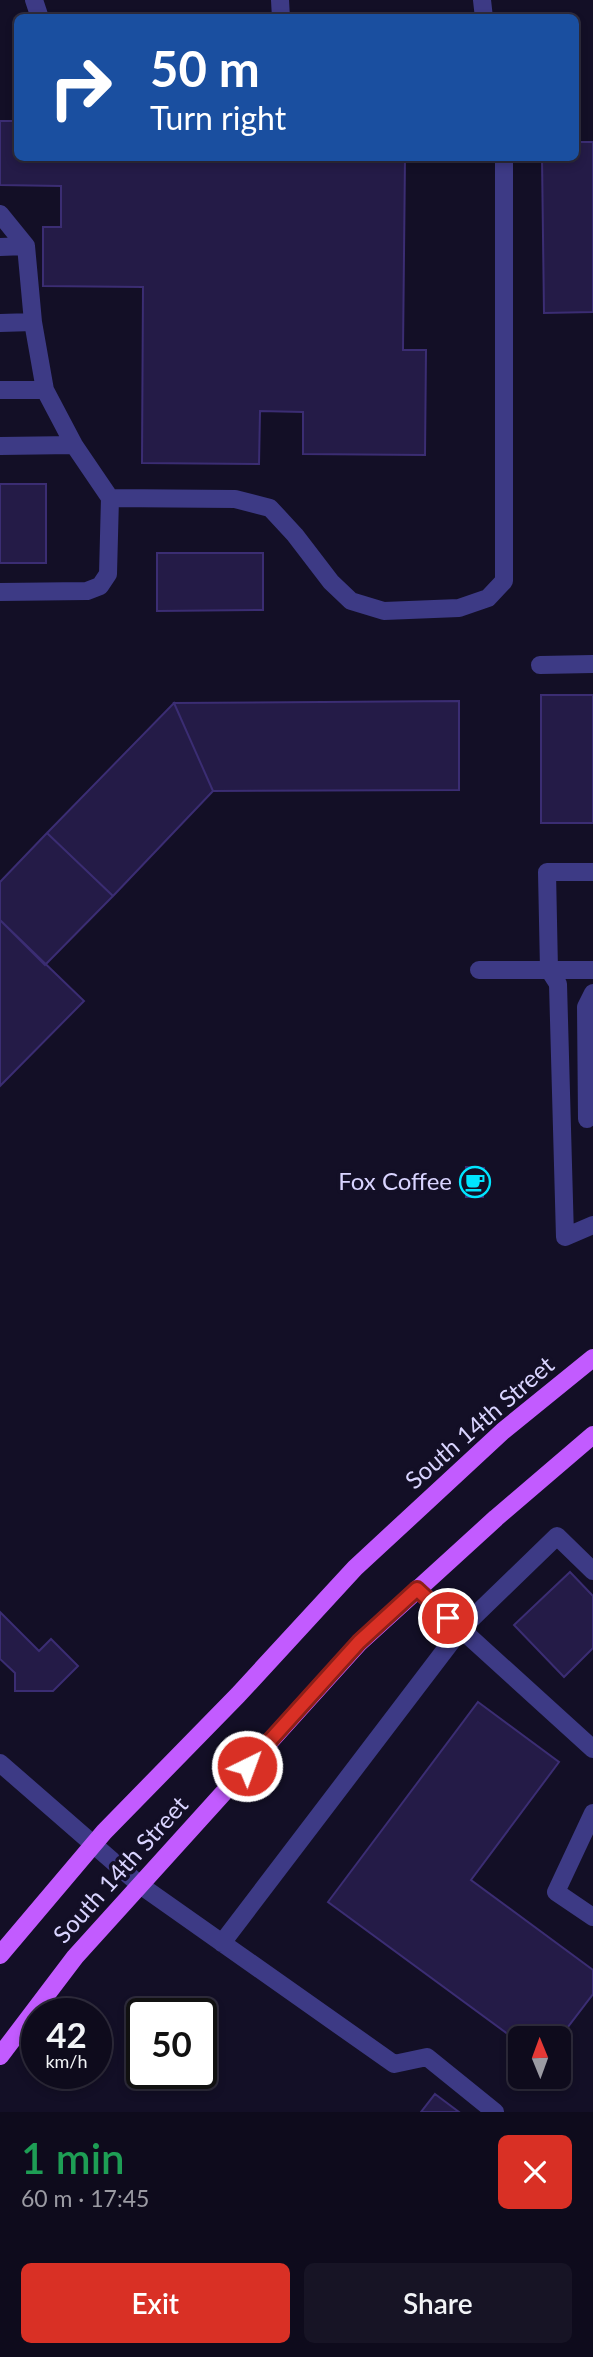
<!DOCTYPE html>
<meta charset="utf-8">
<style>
body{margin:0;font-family:Lato,sans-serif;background:#171425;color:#f1f3f6;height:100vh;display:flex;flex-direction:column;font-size:26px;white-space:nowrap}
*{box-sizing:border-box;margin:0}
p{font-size:23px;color:#9b9ba3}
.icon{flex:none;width:38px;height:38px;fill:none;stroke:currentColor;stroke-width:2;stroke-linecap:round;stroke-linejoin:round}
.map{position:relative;height:2112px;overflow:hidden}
.details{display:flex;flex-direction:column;background:#0e0b1c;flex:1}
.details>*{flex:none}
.hud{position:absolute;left:14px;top:14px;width:565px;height:147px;border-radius:10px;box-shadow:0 4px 10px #0003,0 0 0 2px #2e2b3b;background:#1a4fa0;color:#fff;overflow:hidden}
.needle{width:46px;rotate:359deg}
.tools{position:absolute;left:508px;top:2026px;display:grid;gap:14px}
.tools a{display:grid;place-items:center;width:63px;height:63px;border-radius:10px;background:#0e0b1c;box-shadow:0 4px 10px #0003,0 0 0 2px #2e2b3b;font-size:35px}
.speed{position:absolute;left:21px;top:1998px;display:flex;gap:14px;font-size:35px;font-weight:700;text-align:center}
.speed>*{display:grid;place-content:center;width:91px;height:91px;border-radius:50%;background:#0e0b1c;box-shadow:0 4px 10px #0003,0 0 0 2px #2e2b3b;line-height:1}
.speed small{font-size:18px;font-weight:400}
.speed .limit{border:4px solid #111;border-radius:10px;background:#fff;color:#111}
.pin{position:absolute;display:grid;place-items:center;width:60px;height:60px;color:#fff;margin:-30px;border:4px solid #fff;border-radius:50%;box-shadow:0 2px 7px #0007}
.me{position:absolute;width:77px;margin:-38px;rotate:42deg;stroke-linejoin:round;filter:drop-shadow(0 0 5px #0008)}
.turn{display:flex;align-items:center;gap:24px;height:147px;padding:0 21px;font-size:32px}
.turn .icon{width:91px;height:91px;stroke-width:2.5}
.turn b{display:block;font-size:49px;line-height:60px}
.round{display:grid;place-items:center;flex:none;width:74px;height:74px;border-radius:10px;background:#171425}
.head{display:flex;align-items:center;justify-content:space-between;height:119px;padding:0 21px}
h1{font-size:42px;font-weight:600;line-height:52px;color:#1e9e55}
.button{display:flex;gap:14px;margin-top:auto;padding:14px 21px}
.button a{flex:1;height:80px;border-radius:10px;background:#d93025;color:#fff;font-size:28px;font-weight:600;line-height:80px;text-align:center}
.button a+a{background:#171425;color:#f1f3f6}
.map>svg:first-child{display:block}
</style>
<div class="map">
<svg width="593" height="2112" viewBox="0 0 593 2112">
<rect width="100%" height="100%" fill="#130f26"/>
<path fill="#241b47" stroke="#3b2d73" stroke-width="2" d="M0,121h18v37h387l-2,192h23l-1,105 -122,-1v-42l-43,-1 -1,53 -117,-1 1,-176 -100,-1v-59h18v-41l-61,-1z
M576,142h17v170l-49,1 -2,-155h34z
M0,484h46v79h-46z
M157,553h106v57l-106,1z
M541,695h52v128h-52z
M459,701v89l-246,1 -39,-88z
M174,703l39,88 -100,105 -66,-63z
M47,833l66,63 -68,69 -45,-45v-38z
M0,920l84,81 -84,85z
M466,1167l18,1 -1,29h-17z
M570,1572l23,24v52l-29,29 -50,-52z
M0,1612l39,39 12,-12 27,27 -25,25h-38v-18l-15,-14z
M478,1702l81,60 -88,118 122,90v24l-35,46 -38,-1v4l-192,-141z
M435,2094l24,18h-38z"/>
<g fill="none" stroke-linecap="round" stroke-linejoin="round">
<path stroke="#3d3a85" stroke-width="18" d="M34,0l6,18
M280,0l1,18
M482,0l2,18
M0,214l26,32 -26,1
M0,323l33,-1
M0,390h45
M74,445l36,53 125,1 35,9 25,27 36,47 20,19 33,10 75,-3 29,-10 16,-17v-423
M0,446l74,-1 -29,-55 -12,-68 -7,-76
M0,592l87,-1 13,-5 8,-12 2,-76
M540,665l53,-1
M593,872h-46l2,98 9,14 7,253 28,-12
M479,970h114
M587,1119l-1,-112 7,-14
M417,1589l176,160
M0,1763l140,122 254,179 33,-7 68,55
M593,1813l-37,79 37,25
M222,1943l239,-314 96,-93 36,35"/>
<path stroke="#c25bff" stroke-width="18" d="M0,1955l104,-123 134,-137 117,-127 148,-137 90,-73
M0,2056l75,-99 285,-315 136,-124 97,-83"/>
</g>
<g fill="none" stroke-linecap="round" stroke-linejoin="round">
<g stroke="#8d1f18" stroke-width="18">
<path id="route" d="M247,1766l112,-124 58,-53 31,29"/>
</g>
<use href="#route" stroke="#d93025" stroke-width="12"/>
</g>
<defs>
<g id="cafe-ring" transform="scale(1.575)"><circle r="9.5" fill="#130f26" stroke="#00e5ff" stroke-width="1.5"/><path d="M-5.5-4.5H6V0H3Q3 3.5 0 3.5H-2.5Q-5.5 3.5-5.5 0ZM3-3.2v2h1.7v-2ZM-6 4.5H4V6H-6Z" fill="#00e5ff"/></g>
</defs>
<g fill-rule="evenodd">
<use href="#cafe-ring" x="475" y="1182"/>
</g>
<g text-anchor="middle" stroke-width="7" stroke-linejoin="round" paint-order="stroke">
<g font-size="24" fill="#d9d4ff" stroke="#130f26" text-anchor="end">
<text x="452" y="1190">Fox Coffee</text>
</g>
<g font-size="24" fill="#d9d4ff" stroke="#130f26">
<text transform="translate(480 1423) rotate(-41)" y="8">South 14th Street</text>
<text transform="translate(121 1870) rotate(-48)" y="8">South 14th Street</text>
</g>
</g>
</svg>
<div class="tools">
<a><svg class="needle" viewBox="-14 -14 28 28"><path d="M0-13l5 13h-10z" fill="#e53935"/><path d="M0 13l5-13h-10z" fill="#9b9ba3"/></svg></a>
</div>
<div class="speed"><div>42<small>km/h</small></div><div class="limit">50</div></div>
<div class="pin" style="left:448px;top:1618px;background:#d93025"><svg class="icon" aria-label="arrive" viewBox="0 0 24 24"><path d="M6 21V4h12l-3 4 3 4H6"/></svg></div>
<svg class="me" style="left:247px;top:1766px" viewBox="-20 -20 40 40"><circle r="17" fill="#d93025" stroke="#fff" stroke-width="3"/><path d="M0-11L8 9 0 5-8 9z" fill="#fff"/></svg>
<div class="hud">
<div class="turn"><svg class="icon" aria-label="right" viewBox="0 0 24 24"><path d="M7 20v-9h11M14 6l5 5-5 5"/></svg><div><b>50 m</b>Turn right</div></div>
</div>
</div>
<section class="details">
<div class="head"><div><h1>1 min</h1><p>60 m · 17:45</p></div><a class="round" style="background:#d93025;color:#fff"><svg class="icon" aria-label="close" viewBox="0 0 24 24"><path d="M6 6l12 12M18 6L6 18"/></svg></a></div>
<div class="button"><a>Exit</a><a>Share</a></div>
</section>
